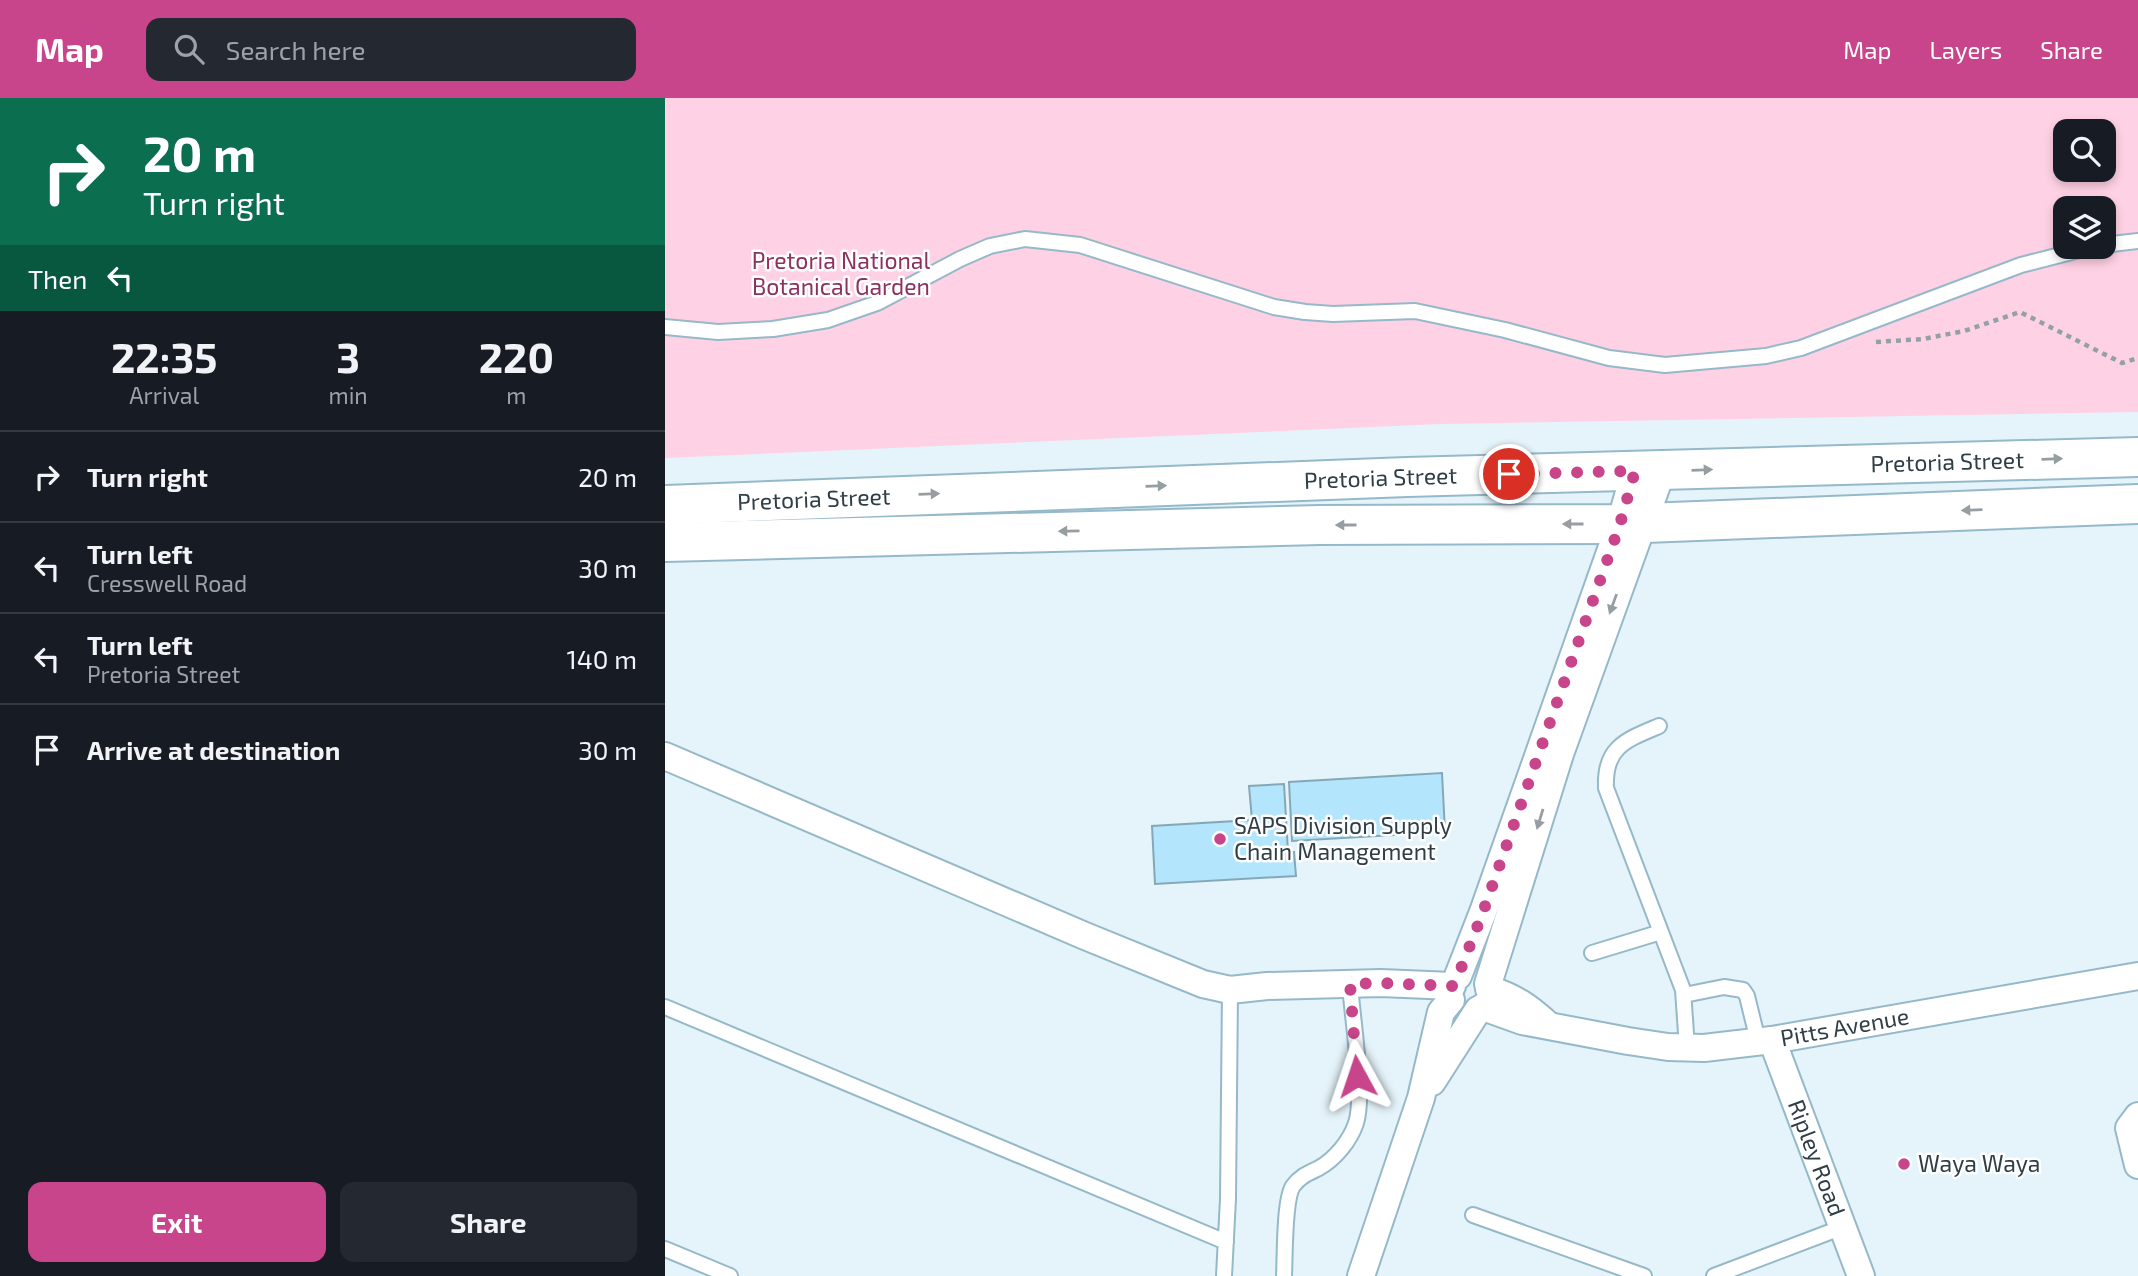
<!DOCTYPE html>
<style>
body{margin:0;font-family:"Exo 2",sans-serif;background:#242831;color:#f1f3f6;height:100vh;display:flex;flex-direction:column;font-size:26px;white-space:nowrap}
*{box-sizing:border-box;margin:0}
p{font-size:23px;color:#9ea1a6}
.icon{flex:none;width:38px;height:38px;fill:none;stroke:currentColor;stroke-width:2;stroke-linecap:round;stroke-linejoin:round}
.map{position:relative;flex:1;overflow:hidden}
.panel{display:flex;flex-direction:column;background:#171b24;width:665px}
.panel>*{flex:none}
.banner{background:#0b6e4f;color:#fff;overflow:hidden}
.tools{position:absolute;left:1388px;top:21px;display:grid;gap:14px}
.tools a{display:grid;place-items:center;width:63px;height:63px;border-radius:14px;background:#171b24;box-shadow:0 4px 10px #0003;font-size:35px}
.pin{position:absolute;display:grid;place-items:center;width:60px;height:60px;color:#fff;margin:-30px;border:4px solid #fff;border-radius:50%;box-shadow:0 2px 7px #0007}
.me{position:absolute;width:77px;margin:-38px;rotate:355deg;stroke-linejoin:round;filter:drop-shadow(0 0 5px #0008)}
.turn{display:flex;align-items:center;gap:24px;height:147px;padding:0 28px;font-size:32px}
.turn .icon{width:91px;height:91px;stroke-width:2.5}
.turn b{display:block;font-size:49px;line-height:60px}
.then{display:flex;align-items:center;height:66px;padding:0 28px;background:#0003;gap:14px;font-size:26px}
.eta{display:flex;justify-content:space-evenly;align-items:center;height:119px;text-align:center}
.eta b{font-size:42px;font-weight:700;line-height:49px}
.action{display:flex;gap:14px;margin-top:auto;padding:14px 28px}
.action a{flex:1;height:80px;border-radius:14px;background:#c9458b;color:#fff;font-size:28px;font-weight:700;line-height:80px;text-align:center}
.action a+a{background:#242831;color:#f1f3f6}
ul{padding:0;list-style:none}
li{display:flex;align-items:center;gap:21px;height:91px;padding:0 28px;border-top:2px solid #363941}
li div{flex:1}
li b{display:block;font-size:26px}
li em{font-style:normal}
header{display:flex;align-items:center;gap:42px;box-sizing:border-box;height:98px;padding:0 35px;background:#c9458b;color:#fff}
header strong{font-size:33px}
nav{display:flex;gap:38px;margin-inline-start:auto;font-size:24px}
.search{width:490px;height:63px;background:#242831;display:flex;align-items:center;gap:18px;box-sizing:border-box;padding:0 24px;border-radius:14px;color:#9ea1a6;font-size:26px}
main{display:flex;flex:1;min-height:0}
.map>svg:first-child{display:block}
</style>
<header>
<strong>Map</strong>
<div class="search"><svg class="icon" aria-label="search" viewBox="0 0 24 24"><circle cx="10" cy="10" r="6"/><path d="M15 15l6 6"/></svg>Search here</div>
<nav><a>Map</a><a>Layers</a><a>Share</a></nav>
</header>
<main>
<section class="panel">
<div class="banner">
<div class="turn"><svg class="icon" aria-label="right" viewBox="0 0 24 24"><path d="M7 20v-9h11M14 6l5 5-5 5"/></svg><div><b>20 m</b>Turn right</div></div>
<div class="then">Then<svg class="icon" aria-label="left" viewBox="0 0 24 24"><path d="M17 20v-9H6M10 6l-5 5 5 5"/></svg></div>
</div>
<div class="eta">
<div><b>22:35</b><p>Arrival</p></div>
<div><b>3</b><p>min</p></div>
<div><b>220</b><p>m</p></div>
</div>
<ul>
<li><svg class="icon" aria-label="right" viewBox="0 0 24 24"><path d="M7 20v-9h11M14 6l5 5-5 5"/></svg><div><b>Turn right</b></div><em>20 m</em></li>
<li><svg class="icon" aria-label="left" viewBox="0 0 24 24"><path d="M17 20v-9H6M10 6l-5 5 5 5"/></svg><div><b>Turn left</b><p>Cresswell Road</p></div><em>30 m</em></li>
<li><svg class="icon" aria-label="left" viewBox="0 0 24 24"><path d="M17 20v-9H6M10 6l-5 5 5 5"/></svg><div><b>Turn left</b><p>Pretoria Street</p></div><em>140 m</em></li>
<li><svg class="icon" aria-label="arrive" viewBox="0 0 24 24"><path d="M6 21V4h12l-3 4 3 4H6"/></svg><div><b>Arrive at destination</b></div><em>30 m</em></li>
</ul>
<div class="action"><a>Exit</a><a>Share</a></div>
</section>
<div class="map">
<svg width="1473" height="1178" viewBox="0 0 1473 1178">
<rect width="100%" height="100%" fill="#e5f4fa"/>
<path fill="#ffd1e4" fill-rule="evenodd" d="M0,0h1473v314l-697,12 -776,34zM1400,33h38v39h-38zM1400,110h38v39h-38z"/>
<path fill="#b3e5fc" stroke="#85a8b8" stroke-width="2" d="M777,675l3,59 -153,9 -3,-59z
M619,686l4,68h6l2,24 -141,8 -3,-58 100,-6 -3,-34z"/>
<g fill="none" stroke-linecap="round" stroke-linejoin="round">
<g stroke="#95b9c9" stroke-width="18">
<path id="lane" d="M1438,147l35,-4
M0,229l53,5 55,-3 55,-9 49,-17 83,-44 30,-13 35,-7 55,6 194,62 31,5 28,2 82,-3 90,19 104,28 56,7 101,-9 35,-8 220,-83 70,-18
M994,628c-33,14 -55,21 -53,62l77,202 4,58
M927,855l69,-21
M1019,897l40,-8 19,3 4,6 11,45
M0,909l561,235
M808,1117l171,61
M0,1151l65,27
M559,1178l4,-77 2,-209
M619,1178c1,-19 0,-77 9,-90 7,-10 16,-13 26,-18 16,-9 31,-27 37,-45 9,-27 -4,-107 -6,-139
M1049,1178l129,-49"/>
</g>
<g stroke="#95b9c9" stroke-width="30">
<g id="street">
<path d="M0,658l420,180 118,48 27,6 37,-4 114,-3 71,3"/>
<path d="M793,878l25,-64 137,-388 15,-53"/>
<path d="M823,886l72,-230 102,-283"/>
<path d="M824,891c26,9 38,17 58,35"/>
<path id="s1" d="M818,909l39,14 106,20 40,6 36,1 68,-8 366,-64"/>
<path id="s2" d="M1107,942l89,236"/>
<path d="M767,984l46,-72"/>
<path d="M1473,1018l-9,12 9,37"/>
<path d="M696,1178l60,-178 20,-86 10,-12"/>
</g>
</g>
<g stroke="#95b9c9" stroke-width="42">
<g id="secondary">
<path id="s3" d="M0,407l742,-28 731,-20"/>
<path d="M0,444l655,-17 300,-1 518,-20"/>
</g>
</g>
<path stroke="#92a1a8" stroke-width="4.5" stroke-dasharray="5 5" stroke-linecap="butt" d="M1211,244l47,-3 41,-8 56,-19 102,51 16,-5"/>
<use href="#lane" stroke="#fff" stroke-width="14"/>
<use href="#street" stroke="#fff" stroke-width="26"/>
<use href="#secondary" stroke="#fff" stroke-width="38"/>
</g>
<defs><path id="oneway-solid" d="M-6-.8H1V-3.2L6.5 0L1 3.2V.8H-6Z" transform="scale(1.75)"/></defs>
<g fill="#979ea2">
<use href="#oneway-solid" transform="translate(1387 361) rotate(-2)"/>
<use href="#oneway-solid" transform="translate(1037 372) rotate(-2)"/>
<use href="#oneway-solid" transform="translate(491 388) rotate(-2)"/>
<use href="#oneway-solid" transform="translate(264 396) rotate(-2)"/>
<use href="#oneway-solid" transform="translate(1307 412) rotate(178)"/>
<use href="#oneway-solid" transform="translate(908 426) rotate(180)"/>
<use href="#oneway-solid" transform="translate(681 427) rotate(180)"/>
<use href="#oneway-solid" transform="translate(404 433) rotate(179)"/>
<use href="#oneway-solid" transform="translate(948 506) rotate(110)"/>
<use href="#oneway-solid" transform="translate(875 721) rotate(107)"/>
</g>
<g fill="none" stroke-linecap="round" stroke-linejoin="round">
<path stroke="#c9458b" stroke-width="12" stroke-dasharray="0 21.6" d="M692,978l-7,-92 31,-1 71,3 6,-10 25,-64 137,-388 15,-53 -126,3"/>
</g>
<g fill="#c9458b" stroke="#fefefe" stroke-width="2.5">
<circle cx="555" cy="741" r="7"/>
<circle cx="1239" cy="1066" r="7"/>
</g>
<g text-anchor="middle" stroke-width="5" stroke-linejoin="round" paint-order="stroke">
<g font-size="23" fill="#8b3260" stroke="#fefefe">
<text x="176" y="171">Pretoria National<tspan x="176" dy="26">Botanical Garden</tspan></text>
</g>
<g font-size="23" fill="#2f3e45" stroke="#fefefe">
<text dy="8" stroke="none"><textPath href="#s3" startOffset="1283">Pretoria Street</textPath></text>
<text dy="8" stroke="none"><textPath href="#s3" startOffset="716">Pretoria Street</textPath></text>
<text dy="8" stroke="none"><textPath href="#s3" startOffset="149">Pretoria Street</textPath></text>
<text dy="8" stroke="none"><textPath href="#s1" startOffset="368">Pitts Avenue</textPath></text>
<text dy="8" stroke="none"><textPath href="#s2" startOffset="126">Ripley Road</textPath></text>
</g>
<g font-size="23" fill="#2f3e45" stroke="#fefefe" text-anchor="start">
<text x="569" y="736">SAPS Division Supply<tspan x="569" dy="26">Chain Management</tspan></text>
<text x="1253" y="1074">Waya Waya</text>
</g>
</g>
</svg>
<div class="tools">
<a><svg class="icon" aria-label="search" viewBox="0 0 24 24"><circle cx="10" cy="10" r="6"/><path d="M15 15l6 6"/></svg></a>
<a><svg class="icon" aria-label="layers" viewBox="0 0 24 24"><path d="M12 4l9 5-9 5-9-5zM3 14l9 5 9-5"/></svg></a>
</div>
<div class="pin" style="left:844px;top:376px;background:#d93025"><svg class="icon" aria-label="arrive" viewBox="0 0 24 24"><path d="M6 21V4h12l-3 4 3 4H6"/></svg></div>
<svg class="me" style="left:692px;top:978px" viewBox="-20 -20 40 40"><path d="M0-17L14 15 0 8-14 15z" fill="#c9458b" stroke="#fff" stroke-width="4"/></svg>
</div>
</main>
